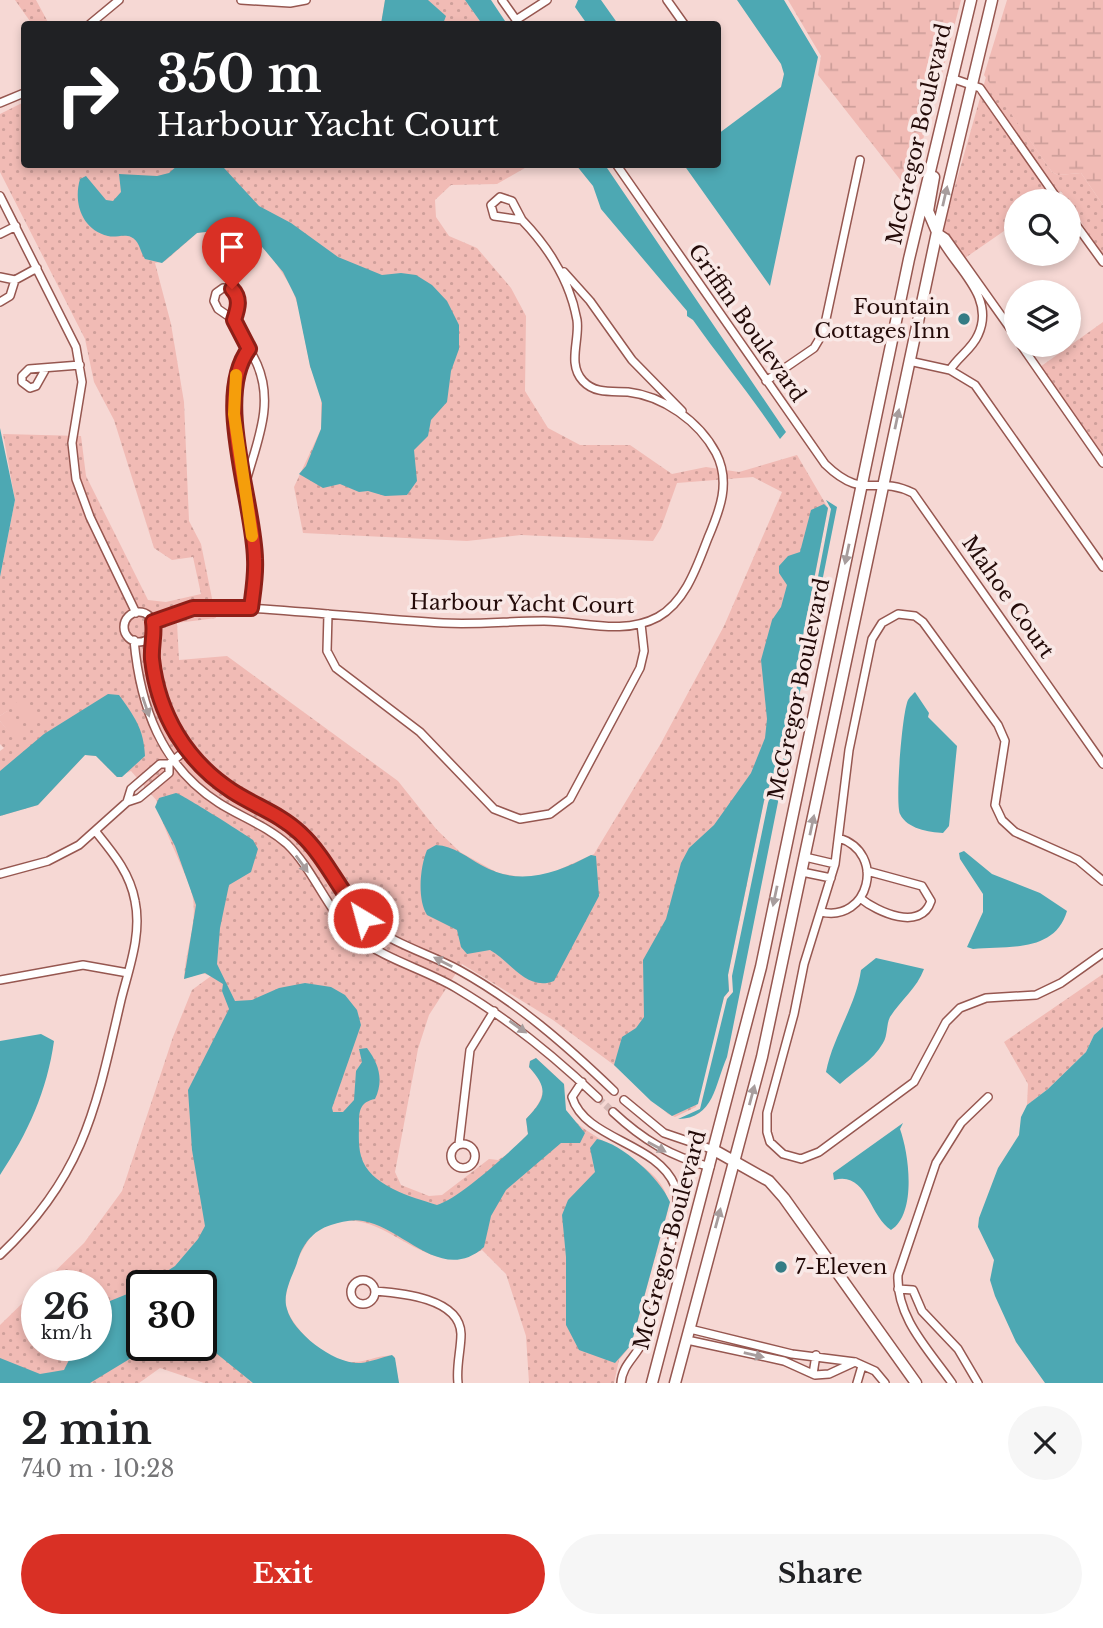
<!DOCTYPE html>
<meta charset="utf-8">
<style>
body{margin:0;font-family:"Libre Baskerville",serif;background:#f6f6f6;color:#202124;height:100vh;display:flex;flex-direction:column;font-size:26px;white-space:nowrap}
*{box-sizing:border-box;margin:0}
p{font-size:23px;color:#757577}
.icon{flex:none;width:38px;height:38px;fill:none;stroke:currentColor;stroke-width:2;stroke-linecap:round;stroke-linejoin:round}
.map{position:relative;height:1383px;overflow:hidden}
.sheet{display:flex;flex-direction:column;background:#fff;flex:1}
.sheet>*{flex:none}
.guide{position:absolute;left:21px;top:21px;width:700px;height:147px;border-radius:7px;box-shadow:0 4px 10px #0003;background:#202124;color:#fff;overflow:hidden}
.buttons{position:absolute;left:1004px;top:189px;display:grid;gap:14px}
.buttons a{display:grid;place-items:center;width:77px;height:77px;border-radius:50%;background:#fff;box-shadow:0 4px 10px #0003;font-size:35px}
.speed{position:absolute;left:21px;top:1270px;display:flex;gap:14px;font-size:35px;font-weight:700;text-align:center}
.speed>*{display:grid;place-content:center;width:91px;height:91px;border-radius:50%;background:#fff;box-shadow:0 4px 10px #0003;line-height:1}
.speed small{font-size:18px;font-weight:400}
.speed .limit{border:4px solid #111;border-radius:10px;background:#fff;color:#111}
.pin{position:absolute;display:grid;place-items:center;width:60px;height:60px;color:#fff;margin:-72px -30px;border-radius:50% 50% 50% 0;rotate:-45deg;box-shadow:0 0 7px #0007}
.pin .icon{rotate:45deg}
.me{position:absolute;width:77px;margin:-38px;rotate:323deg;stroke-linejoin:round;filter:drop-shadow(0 0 5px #0008)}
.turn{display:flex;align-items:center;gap:24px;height:147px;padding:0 21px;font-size:32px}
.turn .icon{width:91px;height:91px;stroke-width:2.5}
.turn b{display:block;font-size:49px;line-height:60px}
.round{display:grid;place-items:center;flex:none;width:74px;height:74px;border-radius:37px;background:#f6f6f6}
.head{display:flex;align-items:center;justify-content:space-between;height:119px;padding:0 21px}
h1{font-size:42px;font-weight:700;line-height:52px}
.primary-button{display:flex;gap:14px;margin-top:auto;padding:14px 21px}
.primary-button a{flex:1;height:80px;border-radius:42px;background:#d93025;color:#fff;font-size:28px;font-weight:700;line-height:80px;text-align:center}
.primary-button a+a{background:#f6f6f6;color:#202124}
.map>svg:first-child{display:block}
</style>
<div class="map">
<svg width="1103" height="1383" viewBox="0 0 1103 1383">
<defs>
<pattern id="grass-dots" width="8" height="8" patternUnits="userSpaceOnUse" patternTransform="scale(1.75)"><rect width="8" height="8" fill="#f1bbb5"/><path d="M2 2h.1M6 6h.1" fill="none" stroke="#ce9f9a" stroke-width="1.8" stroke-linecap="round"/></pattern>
<pattern id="wetland-marsh" width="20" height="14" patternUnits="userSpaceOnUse" patternTransform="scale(1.75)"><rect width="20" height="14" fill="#f1bbb5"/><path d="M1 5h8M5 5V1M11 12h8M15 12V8" fill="none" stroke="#ce9f9a"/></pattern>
</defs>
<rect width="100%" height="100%" fill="#f6d8d4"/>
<path fill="url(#grass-dots)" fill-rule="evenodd" d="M15,0h21l13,24h-17z
M385,0h80l17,24h-101z
M986,77l66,95 6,3 23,-2 22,32v51l-42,-65 -15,10h-29v21l-52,36 -23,-26z
M24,102v62l506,1 -33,19 -46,1 -16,15 1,17 13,19 28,12 34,40 15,28 -1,75 23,37 32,17h50l42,29 34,-7 33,5 58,-17 31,53 -49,250 -15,43 -20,97 -16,77 1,16 -5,6 -28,110 -21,10 -7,-3 -54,-49 -61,-45 -91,-56 -33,51 -11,34 -23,123 6,13 28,11 13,-1 47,-36 9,1 14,-9 16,-17 -2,-15c10,-11 18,-20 17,-36l-14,-16 1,-6 6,-3 28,26c1,9 -3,19 2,27 21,33 113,54 101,103l-36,131 -12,15 -5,23h-85l-3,-47 -20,-62 -24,-24c-63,36 -102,-59 -164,-20 -14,9 -36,60 -32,76 4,18 30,43 46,51 30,13 40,-4 62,-1l5,27h-195l-44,-15 -21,15h-139v-58l37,-36v57h59v-60h-56l44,-43 38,-52 51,-154 19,-47 19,-14 -9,-3 -18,6c1,-31 16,-59 7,-89 -5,-17 -37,-80 -34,-89l-26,-30 -14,6 -21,-21 -11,-1 -47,50 -38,11v-65l4,-3 -4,-4v-23l14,17 -7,-27 -7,5v-139l15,-77 -12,-66 78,2 5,40 62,124 18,2 35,-8 -8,-37 -21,3 -18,-12 -40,-128 -20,-38 -9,-43 -85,-167v-58zM239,228l14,8 20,23 19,29 7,21 11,57 11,29v34l-27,58 9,46 164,8 54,-6 132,6 8,-13 16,-45 76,-6 29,15 -58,134 -64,119 -66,109 -45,20 -22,4 -29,-5 -38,-21 -23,-22 -39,-49 -171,-125 -48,4 -2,-37 39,-5 -15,-74 -12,-23 -5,-119 -13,-78 -16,-61 10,-2 32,-28zM142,1286h59v60h-59z
M1103,322v130l-6,4 -57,-89z
M1103,974v53l-9,8 -8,17 -38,37 -21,16 1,-21 -24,-42z"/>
<path fill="url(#wetland-marsh)" d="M788,0h173l-24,93 -7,9 -17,94 -95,-121 3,-19z
M1007,0h96v205l-22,-32 -23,2 -6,-3 -68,-97z"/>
<path fill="#f1bbb5" d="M22,698l17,20 -9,8 -17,-21z
M7,711l17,20 -10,8 -14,-18v-5z"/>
<path fill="#4da8b3" d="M385,0h43l18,16 -3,8h-62z
M465,0h26l16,24h-25z
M578,0h23l17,24h-31l-12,-17z
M737,0h47l34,57 -48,229 -86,-121 34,-1v-30l63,-47 3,-13 -3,-10z
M178,165h37l9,3 35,38 32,17 47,34 44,18 19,-2 15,2 16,10 15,16 12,24v24l-8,22 -4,31 -16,18 -3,16 -14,14 3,31 -10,14 -22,1 -17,-5 -9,1 -19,-8 -17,4 -24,-14 7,-8 15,-37 1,-26 -12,-37 -14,-68 -13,-26 -30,-36 -14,-8 -42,5 -35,30 -17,-4c-5,-7 -5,-18 -14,-22 -7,-3 -16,1 -23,-1 -26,-6 -35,-33 -28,-57l6,-3 20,24 7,1 8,-9 -2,-18 38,2 12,-3z
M576,165h29l181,267 -6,7c-27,-41 -58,-78 -87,-119l-6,-4v-5l-86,-102 -8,-23z
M0,428l15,72 -15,77z
M826,500l11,7 -110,550c-12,27 -13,62 -49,62l22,-10 27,-110 6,-7 -1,-16 36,-173 15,-44 48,-250z
M824,504l4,4 -49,250 -15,43 -36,174 1,16 -5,6 -26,107 -26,12 -21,-15 -37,-36 8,-28 14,-9 8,-11 -1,-57 23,-41 15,-56 8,-15 25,-23 37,-52 14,-35 2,-19 -6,-59 11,-40 9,-13 6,-22 -8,-12v-7l9,-10 12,-4 11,-42z
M915,692l14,21 -1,4 29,29 -8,80 -6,7c-14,-1 -36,-4 -43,-19 -5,-11 2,-101 8,-114 1,-2 5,-6 7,-8z
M108,694l11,1c15,21 25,34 26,61l-23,21h-5l-21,-21 -11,-1 -47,50 -38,11v-45l44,-37z
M176,793c7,2 67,40 77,47l5,9 -7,23 -22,13 -9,43 -3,36 18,37 17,-1 27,-12 26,-5 26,4 14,8 12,15 4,15 -29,83 1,4h10l11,-12 2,-29 6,-9 -3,-13 8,-1c12,16 17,32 8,51 -14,3 -16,10 -16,24 0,10 -1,23 2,33 8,30 51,41 76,49 23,-7 73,-53 91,-71l-2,-15c20,-21 23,-30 3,-52l1,-6 6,-3 28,26 2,26 19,23 -5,10h-19l-55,47 -15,26 -7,31c-42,38 -81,-20 -121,-26 -11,-2 -22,1 -32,4 -19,6 -29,20 -34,38 -5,14 -15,31 -10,46 6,24 48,56 74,54 10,-1 21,-6 31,-8l3,3 4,25h-146l-52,-42v-55h-57l31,-20 23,-27 7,-13 -13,-76 -4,-60 41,-81 -7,-18 1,-7 -18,-11 -21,6 12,-74 -21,-59 -20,-39 4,-9z
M436,845c18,1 31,12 45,20 38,22 74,9 110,-10l5,1 3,40 -45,85c-27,11 -44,-20 -64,-31l-23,4 -6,-7 -4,-17 -30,-15c-10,-16 -7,-48 0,-65z
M964,851l28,23 48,19 27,18c-12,42 -60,35 -94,38l-6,-2 16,-35v-18l-23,-35 -1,-6z
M876,958l48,11c-7,19 -23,31 -34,48 -4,8 -2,18 -7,26 -10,18 -28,27 -43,41l-14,-12c7,-36 30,-66 35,-102z
M1103,1027v356h-58l-29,-41 -21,-46 -5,-16 4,-20 -16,-33 1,-9 19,-50 21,-33 2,-18 6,-12 21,-16 38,-37 8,-17z
M41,1034l13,7c-7,50 -26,92 -54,134v-134z
M903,1123l-3,6c9,25 17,84 -9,101 -22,-14 -24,-59 -57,-50l-1,-7z
M597,1139c25,5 63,39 73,63l-39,143 -16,18 -36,-13 -13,-25v-68l-4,-42 6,-15 27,-28 -5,-24z
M142,1288v58h9l-61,37h-90v-25l40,16 24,-4 12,-24h20v-34l14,-11z"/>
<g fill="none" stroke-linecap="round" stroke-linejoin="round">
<path stroke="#d6b9b6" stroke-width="7" stroke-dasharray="7 3.5" stroke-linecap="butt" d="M598,1098l15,14"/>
<g stroke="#965750" stroke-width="10">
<path id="street" d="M241,0l49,3 16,-3
M502,0l17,24
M667,0l17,24
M516,20l31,-20
M90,24l29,-24
M951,78l29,10 79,113
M0,103l24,-10
M616,164l209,300c39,38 50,10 88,29l190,271
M0,196l76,151 6,35 -10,61 4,36 14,38 46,96
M500,197l12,4 10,19 -28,-4 -3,-11z
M1069,215l34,47
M937,232c15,34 60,63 41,103 -6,14 -20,22 -28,35
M937,232l9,6 71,100
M0,234l16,-8
M564,272l26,29 42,59 50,51
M0,277l15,3 -5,16 -10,6
M15,280l22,-12
M223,288l9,1 6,6 -4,25 -16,-11 -4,-8 2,-8z
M234,320c7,15 16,29 23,44 17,39 1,75 -10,114
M1021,345l82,118
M249,350c-36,46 5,152 6,210 1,16 -2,32 -4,48
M909,361l41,9 25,15 128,182
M45,370l-9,16 -6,2 -8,-6v-6l7,-7 51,-4
M766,381l48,-33 9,-15 37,-173
M124 627a15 15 0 1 1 30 0a15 15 0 1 1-30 0Z
M328,614l-1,37 9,17 84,64 74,77 26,10 30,-5 20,-15 70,-131 4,-17 -3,-27
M153,622l40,-14 34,-1c73,3 144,12 216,16 34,2 67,-2 101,-2 37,0 79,15 114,-4 28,-16 39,-51 50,-79 12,-28 23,-56 8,-85 -17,-32 -53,-57 -88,-61 -16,-1 -33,2 -45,-11 -16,-17 -3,-41 -6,-61 -7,-39 -28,-72 -55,-100
M152,635c-8,60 30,122 78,155 21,14 45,21 64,37 31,28 43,71 75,97 26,21 61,30 90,46 58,32 107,75 155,121
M134,640c6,66 27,126 85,163 22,14 48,23 68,41 28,27 40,68 70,93 29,23 67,32 99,51 53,31 98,68 142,110
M127,802l4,-13 29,-25h9
M805,857l30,7
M802,872l29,6
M0,874l48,-13 31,-16 48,-43 12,-4 30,-25v-9l17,-14
M1103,881l-25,-21 -63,-28 -13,-12 -7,-15 10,-64 -7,-16 -75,-103 -8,-6 -17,-2 -16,9 -10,16 -23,111 -14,114 -31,100 -10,50 -27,99v19l3,10 13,12 18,5 18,-7 95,-70 32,-60 14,-14 26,-10 50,-3 25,-12 42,-30
M860,898c17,14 61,34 71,3l-9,-15 -55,-15
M821,912c48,11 66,-59 18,-74
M0,980l83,-15 45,8
M582,1082l-10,15c13,43 85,45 103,89 10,24 -21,128 -32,155 -7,16 -21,24 -22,42
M624,1100l40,33 50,17
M613,1112c30,28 57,44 97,55
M451 1156a12 12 0 1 1 24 0a12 12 0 1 1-24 0Z
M459,1144l11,-94 24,-39
M0,1255c84,-79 96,-147 121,-255 8,-32 21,-66 14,-99 -5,-28 -22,-48 -39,-69
M351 1292a12 12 0 1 1 24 0a12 12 0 1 1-24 0Z
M898,1289l15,1 9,21 36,38 20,34
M375,1291c26,2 85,7 86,43 0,16 -5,32 -3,49
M690,1329l102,25 63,8 20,9 10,12
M687,1340l97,21 31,14 14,-1 26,-12
M813,1374l3,-19
M857,1383l5,-17
M952,1383c-23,-33 -56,-65 -54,-108l38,-112 25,-40 27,-26"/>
</g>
<g stroke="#965750" stroke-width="13">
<path id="secondary" d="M934,177l-6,34 9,21
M714,1150l55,31 15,17 132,185
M652,1383l109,-416 148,-708 62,-259
M675,1383l87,-326 175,-825 55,-232"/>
</g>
<use href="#street" stroke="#fff" stroke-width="7"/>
<use href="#secondary" stroke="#fff" stroke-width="10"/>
</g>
<defs><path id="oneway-solid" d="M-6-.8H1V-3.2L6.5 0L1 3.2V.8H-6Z" transform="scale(1.75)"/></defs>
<g fill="#a79d9d">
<use href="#oneway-solid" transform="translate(945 196) rotate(-77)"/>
<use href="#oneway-solid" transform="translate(897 419) rotate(-78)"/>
<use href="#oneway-solid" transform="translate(847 554) rotate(102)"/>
<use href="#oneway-solid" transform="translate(146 707) rotate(71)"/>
<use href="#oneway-solid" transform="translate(812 825) rotate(-78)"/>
<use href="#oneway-solid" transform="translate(302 864) rotate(54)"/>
<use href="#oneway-solid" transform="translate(775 896) rotate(102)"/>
<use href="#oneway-solid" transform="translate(443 962) rotate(-153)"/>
<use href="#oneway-solid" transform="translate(518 1027) rotate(35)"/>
<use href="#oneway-solid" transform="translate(752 1095) rotate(-75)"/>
<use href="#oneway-solid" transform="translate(657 1147) rotate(29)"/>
<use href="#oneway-solid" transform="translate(718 1218) rotate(-75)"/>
<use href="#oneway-solid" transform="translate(754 1355) rotate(13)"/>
</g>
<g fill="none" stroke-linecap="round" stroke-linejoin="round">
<g stroke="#8d1f18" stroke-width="18">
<path id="route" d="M232,289c9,9 6,19 2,31l15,29c-36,48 5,153 6,210 1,17 -2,33 -4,49h-58l-40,14c2,12 -2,24 -1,37 6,55 34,102 80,132 23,15 48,23 68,42 26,24 40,59 63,85"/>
</g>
<use href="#route" stroke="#d93025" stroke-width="12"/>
<path stroke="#f59e0b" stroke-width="12" d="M236,375l-2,39 18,122"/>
</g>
<g fill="#347c85" stroke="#f9e9e7" stroke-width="2.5">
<circle cx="964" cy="319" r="7"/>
<circle cx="781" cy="1267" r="7"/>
</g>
<g text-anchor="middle" stroke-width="7" stroke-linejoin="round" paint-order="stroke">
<g font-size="21" fill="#240b09" stroke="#f9e9e7">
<text transform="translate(919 134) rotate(-77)" y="7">McGregor Boulevard</text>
<text transform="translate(747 323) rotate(55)" y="7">Griffin Boulevard</text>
<text transform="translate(1008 597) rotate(55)" y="7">Mahoe Court</text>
<text transform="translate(522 604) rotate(1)" y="7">Harbour Yacht Court</text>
<text transform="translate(799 689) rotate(-78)" y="7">McGregor Boulevard</text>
<text transform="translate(670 1240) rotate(-75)" y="7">McGregor Boulevard</text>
</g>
<g font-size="21" fill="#240b09" stroke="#f9e9e7" text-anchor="end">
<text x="950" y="314">Fountain<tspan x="950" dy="24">Cottages Inn</tspan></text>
<text x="795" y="1274" text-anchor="start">7-Eleven</text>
</g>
</g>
</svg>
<div class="buttons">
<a><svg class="icon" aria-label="search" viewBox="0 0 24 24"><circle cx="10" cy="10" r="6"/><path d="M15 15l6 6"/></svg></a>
<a><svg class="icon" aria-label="layers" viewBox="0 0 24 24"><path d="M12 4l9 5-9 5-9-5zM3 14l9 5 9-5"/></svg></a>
</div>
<div class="speed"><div>26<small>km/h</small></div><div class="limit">30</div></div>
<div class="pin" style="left:232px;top:289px;background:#d93025"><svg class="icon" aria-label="arrive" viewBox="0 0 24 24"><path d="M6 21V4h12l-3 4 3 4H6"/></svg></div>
<svg class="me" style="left:363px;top:918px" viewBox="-20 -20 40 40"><circle r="17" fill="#d93025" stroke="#fff" stroke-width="3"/><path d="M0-11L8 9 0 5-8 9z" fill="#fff"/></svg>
<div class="guide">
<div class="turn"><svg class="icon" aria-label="right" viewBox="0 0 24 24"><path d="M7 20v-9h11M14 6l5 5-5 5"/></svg><div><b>350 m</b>Harbour Yacht Court</div></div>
</div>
</div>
<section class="sheet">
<div class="head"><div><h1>2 min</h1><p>740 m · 10:28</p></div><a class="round"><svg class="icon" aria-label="close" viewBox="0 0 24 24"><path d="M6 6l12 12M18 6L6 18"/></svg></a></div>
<div class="primary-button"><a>Exit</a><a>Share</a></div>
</section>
